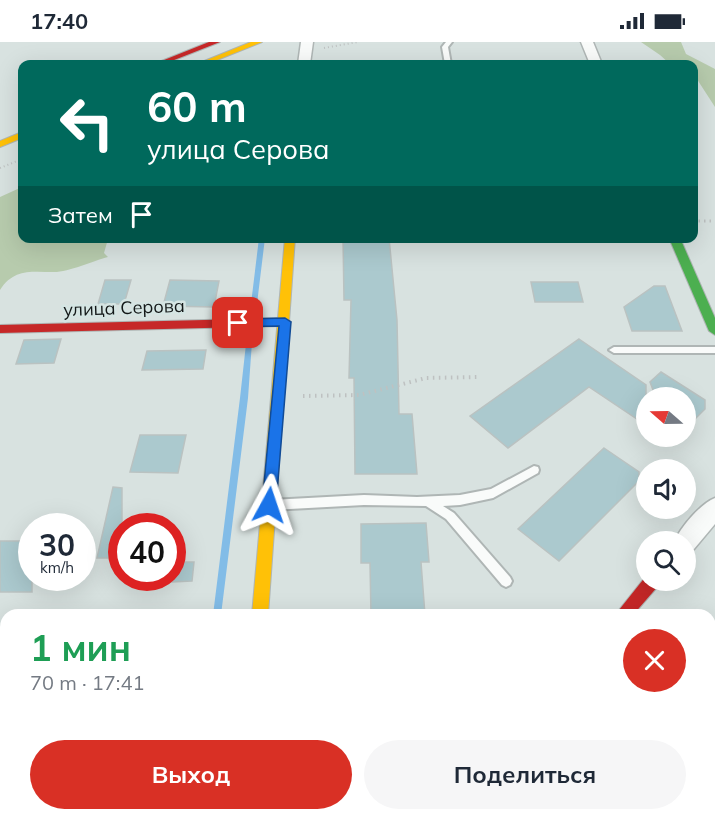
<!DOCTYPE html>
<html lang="ru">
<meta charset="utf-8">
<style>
body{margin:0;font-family:Mulish,sans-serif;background:#f6f6f7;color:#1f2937;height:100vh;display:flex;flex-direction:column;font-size:22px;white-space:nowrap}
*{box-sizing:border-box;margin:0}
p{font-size:20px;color:#747a83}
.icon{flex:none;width:33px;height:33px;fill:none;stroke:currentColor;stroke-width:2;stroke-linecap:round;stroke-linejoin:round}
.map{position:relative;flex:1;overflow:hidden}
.drawer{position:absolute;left:0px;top:567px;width:716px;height:212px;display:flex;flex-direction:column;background:#fff;border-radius:18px 18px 0 0;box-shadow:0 6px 24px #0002}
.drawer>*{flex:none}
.guide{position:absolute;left:18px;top:18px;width:680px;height:183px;border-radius:12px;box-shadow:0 6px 24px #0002;background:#00695c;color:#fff;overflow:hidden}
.needle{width:39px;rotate:290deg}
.tools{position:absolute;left:636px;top:345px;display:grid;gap:12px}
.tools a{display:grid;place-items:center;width:60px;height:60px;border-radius:50%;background:#fff;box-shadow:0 6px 24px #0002;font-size:30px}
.speed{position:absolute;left:18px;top:471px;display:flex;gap:12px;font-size:30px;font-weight:700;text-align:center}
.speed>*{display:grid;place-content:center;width:78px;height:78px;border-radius:50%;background:#fff;box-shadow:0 6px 24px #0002;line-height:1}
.speed small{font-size:15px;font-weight:400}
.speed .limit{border:9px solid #d22;background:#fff;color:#111}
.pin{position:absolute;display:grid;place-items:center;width:51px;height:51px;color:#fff;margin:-26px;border-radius:12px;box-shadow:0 3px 9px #0006}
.me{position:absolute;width:66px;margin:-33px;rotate:5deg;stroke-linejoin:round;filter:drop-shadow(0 0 4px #0008)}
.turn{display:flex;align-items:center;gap:21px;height:126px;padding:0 30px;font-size:27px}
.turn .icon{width:78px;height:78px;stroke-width:2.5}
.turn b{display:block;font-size:42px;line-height:51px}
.then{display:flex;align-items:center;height:57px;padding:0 30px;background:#0003;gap:12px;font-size:22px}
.round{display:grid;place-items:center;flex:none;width:63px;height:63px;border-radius:32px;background:#f6f6f7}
.headline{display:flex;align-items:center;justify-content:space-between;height:102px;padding:0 30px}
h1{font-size:36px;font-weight:700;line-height:45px;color:#1e9e55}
.button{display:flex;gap:12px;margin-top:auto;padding:12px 30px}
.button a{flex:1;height:69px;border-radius:36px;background:#d93025;color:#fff;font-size:24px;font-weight:700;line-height:69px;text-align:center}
.button a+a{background:#f6f6f7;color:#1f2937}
.status{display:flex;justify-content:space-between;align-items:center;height:42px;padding:0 30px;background:#fff;direction:ltr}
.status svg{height:16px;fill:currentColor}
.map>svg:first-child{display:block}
</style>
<div class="status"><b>17:40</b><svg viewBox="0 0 49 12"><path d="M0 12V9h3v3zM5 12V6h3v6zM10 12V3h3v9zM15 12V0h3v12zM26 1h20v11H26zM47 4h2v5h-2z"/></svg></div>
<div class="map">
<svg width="715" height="778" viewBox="0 0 715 778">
<rect width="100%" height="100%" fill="#d8e2e0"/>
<path fill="#b7cbad" d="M641,0h40l5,12 29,15v38l-22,-34v-9h-23l-10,-9z
M22,145v51l86,1 -4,14 4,4c-15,4 -39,15 -54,15 -22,0 -40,-4 -54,18v-93z"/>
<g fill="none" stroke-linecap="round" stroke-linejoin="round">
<path fill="#82bce7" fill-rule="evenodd" d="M259,196h6l-9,74 -3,2 -3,-2z
M248,284h2l3,2 -5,70 -27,217h-8l27,-217z"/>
</g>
<path fill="#abc9ce" stroke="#bac2c1" stroke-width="1.5" d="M343,196h46l8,82 2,94h13l5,60h-62l-1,-96h-5l2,-78h-7z
M105,238h26l-7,24h-26z
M170,238l49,1 -5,26 -51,-1z
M531,240h47l5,20h-48z
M654,244h11l17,45h-50l-8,-24z
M61,297l-7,24 -38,1 8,-24z
M579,297l67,46v40l-57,-38 -81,61 -38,-32z
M206,308l-3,19 -61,1 5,-19z
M661,330l44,28v9l-19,19v-30h-30l-6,-16z
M140,393h46l-8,38 -48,-1z
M604,406l35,24v9l-80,80 -41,-32z
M113,445l9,1v70h-25z
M426,481l3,39h-8l4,53h-54l-1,-52h-9v-39z
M0,499h32v51h-32z
M172,520h22l-2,19 -20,1z"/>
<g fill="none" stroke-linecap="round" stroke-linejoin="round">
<g stroke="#afb6b5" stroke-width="4">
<path id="lane" d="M446,0h6l-4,5 3,17h-6l-3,-17z
M614,305h101v6h-101l-5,-3z
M534,424l4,1 1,3 -1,3 -45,25 -33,7 -17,1 11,7 56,64 2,4 -2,4 -4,2 -4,-2 -56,-66 -20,-13 -62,-1 -93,5 -4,-2 -2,-3 2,-3 4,-2 93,-5 53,2 43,-2 31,-6z"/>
</g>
<g stroke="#afb6b5" stroke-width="3">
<path id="street" d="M301,0h12l-3,22h-12z
M581,0h12l9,22h-12z
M715,456v26l-21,25 -8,3v-10h-12c7,-15 26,-38 41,-44z
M710,692l5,2v31l-5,-2z
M228,772h30l-1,6h-30z
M439,772h33l-3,6h-32z"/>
</g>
<g stroke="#afb6b5" stroke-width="2">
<path id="fast" d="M669,196h11l35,80v17l-6,-4z"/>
</g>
<g stroke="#afb6b5" stroke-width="2">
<path id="slow" d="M251,0h11l-55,22h-10z
M22,90v6l-22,9v-6z
M285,196h10l-27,377h-16z"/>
</g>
<g stroke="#afb6b5" stroke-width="2">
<path id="jam" d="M209,0h11l-56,22h-10z
M285,276l6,4 -6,4 -285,7v-8z
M646,534v4h15l-2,5 -26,30h-18z"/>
</g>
<path stroke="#bec1c1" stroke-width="2" stroke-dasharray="1 3" stroke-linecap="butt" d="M324,6l34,-6
M693,116h7
M0,126l22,-9"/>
<path stroke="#bec1c1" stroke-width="3" stroke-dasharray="1.5 4" stroke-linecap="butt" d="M693,179h22"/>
<path stroke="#bec1c1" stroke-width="4" stroke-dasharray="1.5 4.5" stroke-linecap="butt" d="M303,354l56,-1 67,-17 54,-1"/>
<path stroke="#bec1c1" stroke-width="4.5" stroke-dasharray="2 6" stroke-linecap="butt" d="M359,772l4,6"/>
<use href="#lane" fill="#f9fbfa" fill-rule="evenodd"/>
<use href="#street" fill="#f9fbfa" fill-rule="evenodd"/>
<use href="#fast" fill="#4caf50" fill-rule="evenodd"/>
<use href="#slow" fill="#ffc107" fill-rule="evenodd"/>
<use href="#jam" fill="#c62828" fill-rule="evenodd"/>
</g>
<path fill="#1a73e8" stroke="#114b97" stroke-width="1.5" d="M285,276l6,4 -15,183 -2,5 -5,1 -5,-1 -2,-5 17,-179 -41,1 -6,-4 6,-4z"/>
<g text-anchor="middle" stroke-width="5" stroke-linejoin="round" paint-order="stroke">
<g font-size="18" fill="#121717" stroke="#d5e5e3">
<text transform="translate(124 266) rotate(-2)" y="6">улица Серова</text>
</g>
</g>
</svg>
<div class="tools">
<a><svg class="needle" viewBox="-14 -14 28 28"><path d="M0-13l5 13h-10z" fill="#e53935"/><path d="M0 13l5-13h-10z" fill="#747a83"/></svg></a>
<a><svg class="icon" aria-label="sound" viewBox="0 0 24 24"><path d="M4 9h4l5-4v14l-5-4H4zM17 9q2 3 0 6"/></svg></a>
<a><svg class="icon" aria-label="search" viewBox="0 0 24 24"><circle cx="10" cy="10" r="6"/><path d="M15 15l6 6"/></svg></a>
</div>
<div class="speed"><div>30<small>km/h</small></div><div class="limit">40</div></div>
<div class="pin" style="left:238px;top:281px;background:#d93025"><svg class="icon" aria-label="arrive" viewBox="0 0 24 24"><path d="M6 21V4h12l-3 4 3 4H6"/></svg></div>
<svg class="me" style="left:269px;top:463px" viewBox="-20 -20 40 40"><path d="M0-17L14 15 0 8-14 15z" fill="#1a73e8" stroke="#fff" stroke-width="4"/></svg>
<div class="guide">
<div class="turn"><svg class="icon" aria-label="left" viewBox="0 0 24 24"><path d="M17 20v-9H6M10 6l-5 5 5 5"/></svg><div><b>60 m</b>улица Серова</div></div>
<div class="then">Затем<svg class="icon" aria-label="arrive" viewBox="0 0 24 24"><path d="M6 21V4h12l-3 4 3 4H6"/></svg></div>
</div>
<section class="drawer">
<div class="headline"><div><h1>1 мин</h1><p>70 m · 17:41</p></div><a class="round" style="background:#d93025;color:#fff"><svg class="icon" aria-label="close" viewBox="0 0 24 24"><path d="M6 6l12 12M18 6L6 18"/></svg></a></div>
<div class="button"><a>Выход</a><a>Поделиться</a></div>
</section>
</div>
